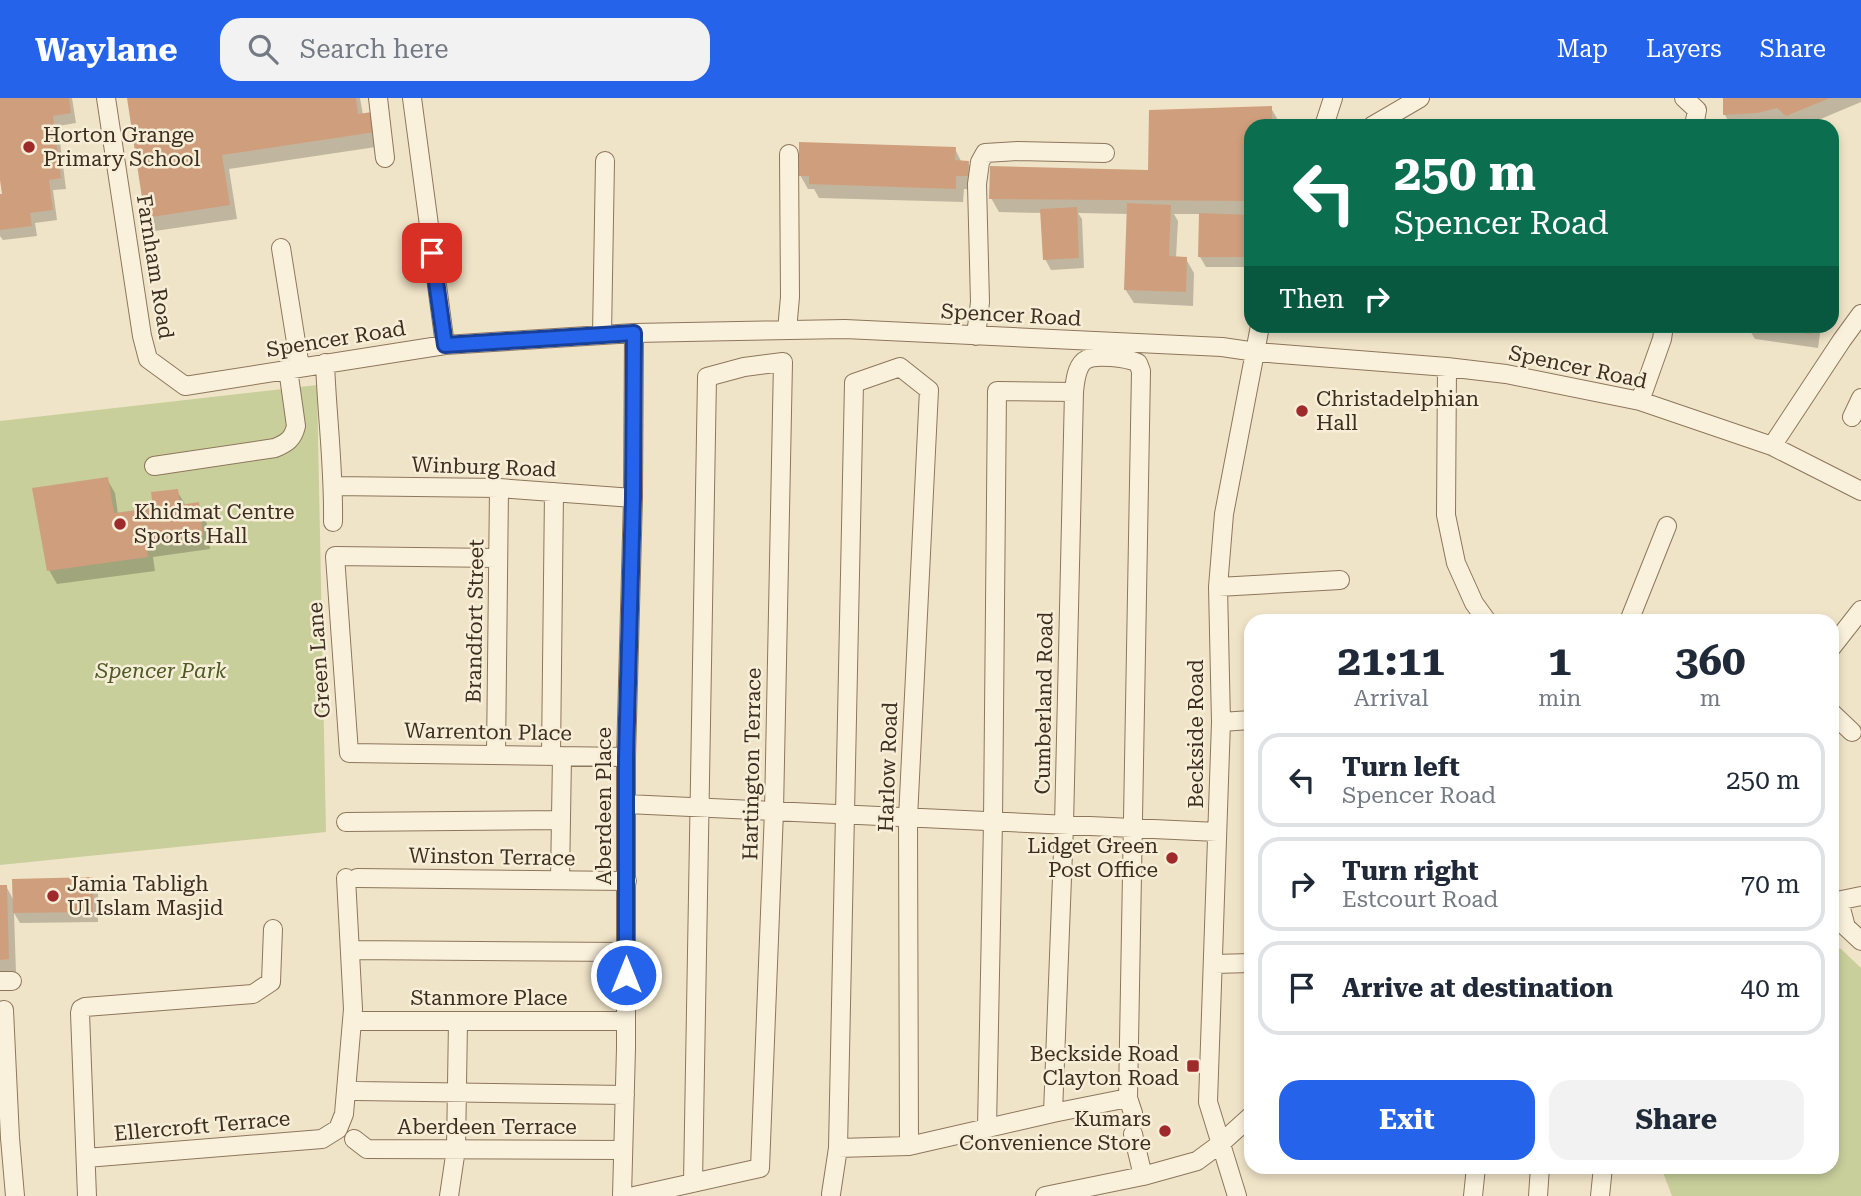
<!DOCTYPE html>
<style>
body{margin:0;font-family:"Roboto Serif",serif;background:#f2f2f3;color:#1f2937;height:100vh;display:flex;flex-direction:column;font-size:26px;white-space:nowrap}
*{box-sizing:border-box;margin:0}
p{font-size:23px;color:#747a83}
.icon{flex:none;width:38px;height:38px;fill:none;stroke:currentColor;stroke-width:2;stroke-linecap:round;stroke-linejoin:round}
.map{position:relative;flex:1;overflow:hidden}
.drawer{position:absolute;left:1244px;top:516px;width:595px;height:560px;display:flex;flex-direction:column;background:#fff;border-radius:21px;box-shadow:0 4px 10px #0003}
.drawer>*{flex:none}
.banner{position:absolute;left:1244px;top:21px;width:595px;height:214px;border-radius:21px;box-shadow:0 4px 10px #0003;background:#0b6e4f;color:#fff;overflow:hidden}
.pin{position:absolute;display:grid;place-items:center;width:60px;height:60px;color:#fff;margin:-30px;border-radius:14px;box-shadow:0 4px 10px #0006}
.me{position:absolute;width:77px;margin:-38px;rotate:0deg;stroke-linejoin:round;filter:drop-shadow(0 0 5px #0008)}
.turn{display:flex;align-items:center;gap:24px;height:147px;padding:0 35px;font-size:32px}
.turn .icon{width:91px;height:91px;stroke-width:2.5}
.turn b{display:block;font-size:49px;line-height:60px}
.then{display:flex;align-items:center;height:66px;padding:0 35px;background:#0003;gap:14px;font-size:26px}
.eta{display:flex;justify-content:space-evenly;align-items:center;height:119px;text-align:center}
.eta b{font-size:42px;font-weight:700;line-height:49px}
.action{display:flex;gap:14px;margin-top:auto;padding:14px 35px}
.action a{flex:1;height:80px;border-radius:21px;background:#2563eb;color:#fff;font-size:28px;font-weight:700;line-height:80px;text-align:center}
.action a+a{background:#f2f2f3;color:#1f2937}
ul{padding:0;list-style:none}
li{display:flex;align-items:center;gap:21px;height:94px;margin:0 14px 10px;padding:0 21px;border:4px solid #e0e1e3;border-radius:21px}
li div{flex:1}
li b{display:block;font-size:26px}
li em{font-style:normal}
header{display:flex;align-items:center;gap:42px;box-sizing:border-box;height:98px;padding:0 35px;background:#2563eb;color:#fff}
header strong{font-size:33px}
nav{display:flex;gap:38px;margin-inline-start:auto;font-size:24px}
.search{width:490px;height:63px;background:#f2f2f3;display:flex;align-items:center;gap:18px;box-sizing:border-box;padding:0 24px;border-radius:21px;color:#747a83;font-size:26px}
.map>svg:first-child{display:block}
</style>
<header>
<strong>Waylane</strong>
<div class="search"><svg class="icon" aria-label="search" viewBox="0 0 24 24"><circle cx="10" cy="10" r="6"/><path d="M15 15l6 6"/></svg>Search here</div>
<nav><a>Map</a><a>Layers</a><a>Share</a></nav>
</header>
<div class="map">
<svg width="1861" height="1098" viewBox="0 0 1861 1098">
<rect width="100%" height="100%" fill="#f0e4c8"/>
<path fill="#c9cf9b" d="M317,287l9,447 -326,33v-444z
M1832,848l9,3 20,19v228h-189l-11,-29h171z"/>
<path fill="#0003" d="M0,0h72l4,25 -18,3 8,63 -13,1 4,30 -22,3 2,13 -34,4 -3,-4v-40l4,-1 -4,-28z
M128,0h232l3,17 26,30 -160,24 8,50 -82,12 -9,-14z
M1724,0h137v4l-57,24h-13l-5,-4 -16,4h-39l-6,-11z
M1271,10l8,14v4h-28v141h-45l-6,-10v-43h-26l4,7 -2,37 10,1 8,14 -1,33 -59,-3 -9,-14 4,-75 -51,-1 4,6 2,49 -33,2 -6,-11 -3,-46 -43,-1 -8,-14 159,-26z
M955,51l7,14h6l8,14v13l-12,-1 -1,13 -144,-4 -5,-9h-6l-8,-14z
M1747,228h74l-3,22 -63,-9z
M107,381l8,14 3,21 37,-5 22,-18 9,15 12,-2 8,14 4,31 -57,8 2,14 -98,13 -8,-14z
M92,781l6,11v32l-78,1 -6,-10 2,60 -16,1v-87l6,-1 8,15z"/>
<path fill="#cf9f7d" d="M0,0h69l2,15 -18,3 8,62 -12,2 4,30 -23,3 2,13 -32,4v-36h2l-2,-14z
M127,0h229l2,16 21,-3 3,20 -160,24 8,50 -85,13z
M1723,0h107l-44,18 -9,-8 -19,5 -35,2z
M1272,8v20h-21l-1,75 -261,-2 1,-33 158,4 1,-60z
M799,44l157,5 -1,13 14,1 -1,15h-12v13l-147,-5v-8h-10z
M1127,105l44,2 -2,51 18,1 -1,35 -62,-2z
M1077,109l2,51 -36,2 -3,-51z
M1199,115l52,2v42h-53z
M1757,228h55l-1,8 -54,-7z
M108,379l6,36 39,-5 -2,-16 27,-3 2,16 19,-3 4,33 -57,8 2,14 -101,14 -15,-83z
M93,779v35l-80,1 -1,-34z
M0,787h7l2,74 -9,1z"/>
<g fill="none" stroke-linecap="round" stroke-linejoin="round">
<g stroke="#8d765c" stroke-width="20">
<path id="minor" d="M106,0l36,238 6,23 37,27 260,-41 189,-12 211,-4 377,18 34,5 191,15 59,7 134,27 132,45 89,45
M378,0l7,60
M412,0l33,247
M1684,0l13,12 -3,16
M1324,28l9,-28
M1372,28l48,-28
M281,150l19,119
M787,232l3,-33 -1,-143
M602,237l3,-174
M976,238l4,-34 -3,-118 3,-22 5,-9 33,-2 87,2
M325,265c2,53 9,106 8,159
M1447,269l-1,148 10,48 18,40 13,18
M1640,303l22,-62 2,-13
M1852,319l9,-19
M1772,348l70,-106 19,-26
M154,368l121,-18c12,-5 18,-9 21,-22l-8,-57
M334,388l165,2 134,10
M498,460l-163,-2 14,197 277,4
M1218,489l122,-7
M1629,523l38,-95
M1832,549l29,-37
M1832,615l20,19
M1221,624l30,-2
M496,657l3,-267
M551,658l3,-264
M627,706l590,28
M346,724l215,-2
M357,780l270,3
M560,782l2,-124
M1839,803l7,26 15,14
M1832,804l29,-6
M351,852l276,2
M1214,866l37,-1
M0,883h12
M4,912l6,128 5,58
M352,923h274
M356,993l269,4
M1053,1015l11,-288 10,-433c1,-10 2,-24 10,-31 10,-8 44,-3 54,2l3,8 -13,727 5,15
M987,1030l6,-307 4,-430 77,1
M1133,1036l10,42
M354,1041l13,10 256,1
M909,1048l-1,-328 21,-428 -29,-23 -46,16 -16,765 71,-2 144,-33 75,-15
M86,1060l236,-19 16,-10 6,-15 9,-105 -7,-131
M831,1096l7,-46
M87,1098l-7,-183 1,-4 4,-2 168,-13 18,-12 2,-53
M449,1098l7,-47 2,-128
M622,1098l4,-148v-291l7,-259 1,-165
M634,1098l126,-28 14,-357 9,-449 -39,5 -37,10 -14,806
M1045,1098l98,-20 54,-15 23,-17 31,-28
M1237,1098l-29,-94 13,-380 -3,-135 6,-73 36,-188
M1473,1098l3,-29
M1538,1098l2,-29
M1600,1098l3,-29"/>
</g>
<use href="#minor" stroke="#faf1dc" stroke-width="18"/>
</g>
<g fill="none" stroke-linecap="round" stroke-linejoin="round">
<g stroke="#184099" stroke-width="18">
<path id="route" d="M432,155l13,92 189,-12 -1,165 -7,259v218"/>
</g>
<use href="#route" stroke="#2563eb" stroke-width="12"/>
</g>
<g fill="#9e2a2b" stroke="#f7eed8" stroke-width="2.5">
<circle cx="29" cy="49" r="7"/>
<circle cx="1302" cy="313" r="7"/>
<circle cx="120" cy="426" r="7"/>
<circle cx="1172" cy="760" r="7"/>
<circle cx="53" cy="798" r="7"/>
<rect x="1186" y="961" width="14" height="14" rx="3.5"/>
<circle cx="1165" cy="1033" r="7"/>
</g>
<g text-anchor="middle" stroke-width="5" stroke-linejoin="round" paint-order="stroke">
<g font-size="21" fill="#3d2e20" stroke="#f7eed8" text-anchor="start">
<text x="43" y="44">Horton Grange<tspan x="43" dy="24">Primary School</tspan></text>
<text x="1316" y="308">Christadelphian<tspan x="1316" dy="24">Hall</tspan></text>
<text x="134" y="421">Khidmat Centre<tspan x="134" dy="24">Sports Hall</tspan></text>
<text x="1158" y="755" text-anchor="end">Lidget Green<tspan x="1158" dy="24">Post Office</tspan></text>
<text x="67" y="793">Jamia Tabligh<tspan x="67" dy="24">Ul Islam Masjid</tspan></text>
<text x="1179" y="963" text-anchor="end">Beckside Road<tspan x="1179" dy="24">Clayton Road</tspan></text>
<text x="1151" y="1028" text-anchor="end">Kumars<tspan x="1151" dy="24">Convenience Store</tspan></text>
</g>
<g font-size="21" fill="#3d2e20" stroke="#f7eed8">
<text transform="translate(155 169) rotate(81)" y="7">Farnham Road</text>
<text transform="translate(1011 217) rotate(3)" y="7">Spencer Road</text>
<text transform="translate(336 241) rotate(-9)" y="7">Spencer Road</text>
<text transform="translate(1578 269) rotate(12)" y="7">Spencer Road</text>
<text transform="translate(484 369) rotate(2)" y="7">Winburg Road</text>
<text transform="translate(475 523) rotate(-89)" y="7">Brandfort Street</text>
<text transform="translate(319 562) rotate(-94)" y="7">Green Lane</text>
<text transform="translate(1044 605) rotate(-89)" y="7">Cumberland Road</text>
<text transform="translate(488 634) rotate(1)" y="7">Warrenton Place</text>
<text transform="translate(1196 636) rotate(-90)" y="7">Beckside Road</text>
<text transform="translate(752 666) rotate(-89)" y="7">Hartington Terrace</text>
<text transform="translate(888 669) rotate(-88)" y="7">Harlow Road</text>
<text transform="translate(604 708) rotate(-90)" y="7">Aberdeen Place</text>
<text transform="translate(492 759) rotate(1)" y="7">Winston Terrace</text>
<text x="489" y="907">Stanmore Place</text>
<text transform="translate(202 1028) rotate(-5)" y="7">Ellercroft Terrace</text>
<text x="487" y="1036">Aberdeen Terrace</text>
</g>
<g font-size="21" font-style="italic" fill="#4d5a26" stroke="#f7eed8">
<text x="161" y="580">Spencer Park</text>
</g>
</g>
</svg>
<div class="pin" style="left:432px;top:155px;background:#d93025"><svg class="icon" aria-label="arrive" viewBox="0 0 24 24"><path d="M6 21V4h12l-3 4 3 4H6"/></svg></div>
<svg class="me" style="left:626px;top:877px" viewBox="-20 -20 40 40"><circle r="17" fill="#2563eb" stroke="#fff" stroke-width="3"/><path d="M0-11L8 9 0 5-8 9z" fill="#fff"/></svg>
<div class="banner">
<div class="turn"><svg class="icon" aria-label="left" viewBox="0 0 24 24"><path d="M17 20v-9H6M10 6l-5 5 5 5"/></svg><div><b>250 m</b>Spencer Road</div></div>
<div class="then">Then<svg class="icon" aria-label="right" viewBox="0 0 24 24"><path d="M7 20v-9h11M14 6l5 5-5 5"/></svg></div>
</div>
<section class="drawer">
<div class="eta">
<div><b>21:11</b><p>Arrival</p></div>
<div><b>1</b><p>min</p></div>
<div><b>360</b><p>m</p></div>
</div>
<ul>
<li><svg class="icon" aria-label="left" viewBox="0 0 24 24"><path d="M17 20v-9H6M10 6l-5 5 5 5"/></svg><div><b>Turn left</b><p>Spencer Road</p></div><em>250 m</em></li>
<li><svg class="icon" aria-label="right" viewBox="0 0 24 24"><path d="M7 20v-9h11M14 6l5 5-5 5"/></svg><div><b>Turn right</b><p>Estcourt Road</p></div><em>70 m</em></li>
<li><svg class="icon" aria-label="arrive" viewBox="0 0 24 24"><path d="M6 21V4h12l-3 4 3 4H6"/></svg><div><b>Arrive at destination</b></div><em>40 m</em></li>
</ul>
<div class="action"><a>Exit</a><a>Share</a></div>
</section>
</div>
